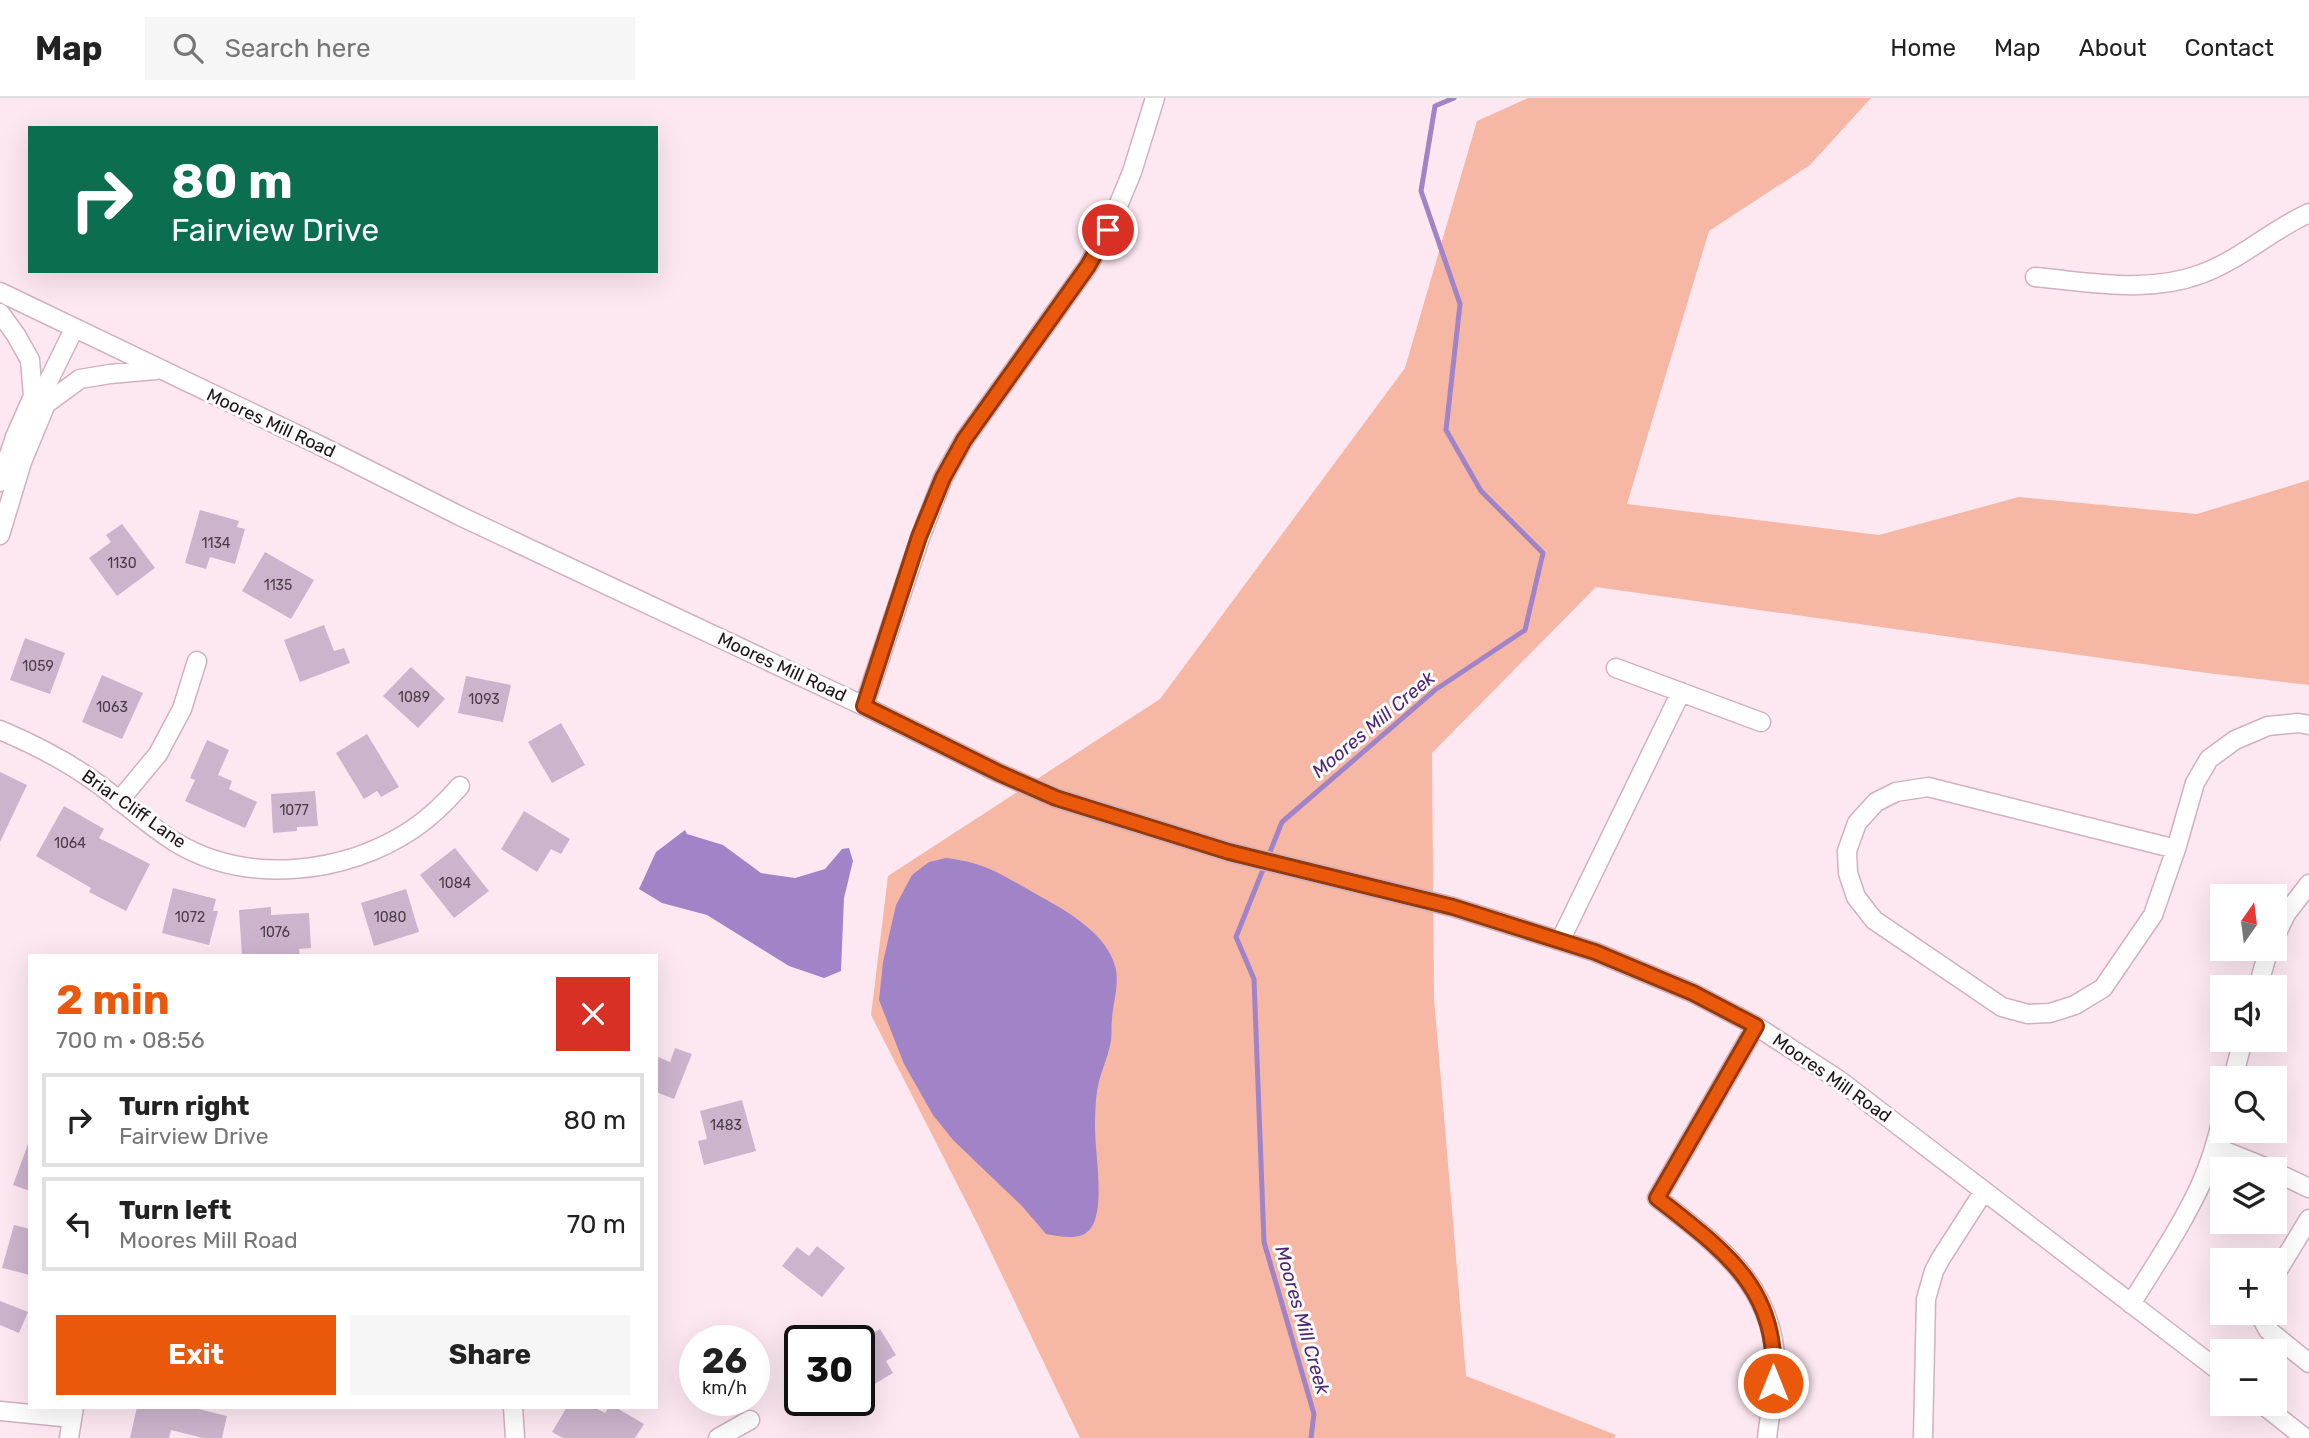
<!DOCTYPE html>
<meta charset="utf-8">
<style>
body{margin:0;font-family:Rubik,sans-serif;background:#f6f6f6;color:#222;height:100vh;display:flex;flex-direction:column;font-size:26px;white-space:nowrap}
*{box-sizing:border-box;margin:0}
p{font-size:23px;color:#767676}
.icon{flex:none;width:38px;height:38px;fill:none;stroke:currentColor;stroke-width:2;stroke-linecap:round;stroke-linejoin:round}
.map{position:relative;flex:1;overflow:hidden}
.panel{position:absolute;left:28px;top:856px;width:630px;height:455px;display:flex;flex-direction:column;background:#fff;border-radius:0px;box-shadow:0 7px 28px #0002}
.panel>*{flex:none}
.guide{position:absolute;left:28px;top:28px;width:630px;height:147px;border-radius:0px;box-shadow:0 7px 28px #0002;background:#0b6e4f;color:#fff;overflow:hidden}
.needle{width:46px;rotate:14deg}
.fabs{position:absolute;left:2210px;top:786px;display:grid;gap:14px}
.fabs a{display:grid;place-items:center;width:77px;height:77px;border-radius:0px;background:#fff;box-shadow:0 7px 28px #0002;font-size:35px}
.speed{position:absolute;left:679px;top:1227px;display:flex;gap:14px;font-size:35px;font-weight:700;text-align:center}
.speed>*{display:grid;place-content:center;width:91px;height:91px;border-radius:50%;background:#fff;box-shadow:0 7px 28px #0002;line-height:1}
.speed small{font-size:18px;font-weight:400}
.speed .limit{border:4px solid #111;border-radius:10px;background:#fff;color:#111}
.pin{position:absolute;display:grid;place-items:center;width:60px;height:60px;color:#fff;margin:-30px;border:4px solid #fff;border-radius:50%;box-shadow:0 2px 7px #0007}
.me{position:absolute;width:77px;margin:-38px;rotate:0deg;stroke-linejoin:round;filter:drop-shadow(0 0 5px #0008)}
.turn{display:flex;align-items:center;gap:24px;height:147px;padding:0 28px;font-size:32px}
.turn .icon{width:91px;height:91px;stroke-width:2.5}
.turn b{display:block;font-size:49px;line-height:60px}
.round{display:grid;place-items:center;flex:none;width:74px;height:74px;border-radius:0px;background:#f6f6f6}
.head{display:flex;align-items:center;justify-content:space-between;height:119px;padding:0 28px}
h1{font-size:42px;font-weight:700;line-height:52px;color:#ea580c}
.action{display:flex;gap:14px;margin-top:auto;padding:14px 28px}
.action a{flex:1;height:80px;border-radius:0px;background:#ea580c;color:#fff;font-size:28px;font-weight:700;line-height:80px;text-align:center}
.action a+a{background:#f6f6f6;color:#222}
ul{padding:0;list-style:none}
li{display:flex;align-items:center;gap:21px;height:94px;margin:0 14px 10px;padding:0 14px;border:4px solid #e0e0e0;border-radius:0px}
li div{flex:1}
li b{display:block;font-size:26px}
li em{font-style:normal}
header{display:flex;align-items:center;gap:42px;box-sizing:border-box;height:98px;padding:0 35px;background:#fff;border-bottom:2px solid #e0e0e0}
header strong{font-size:33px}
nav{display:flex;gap:38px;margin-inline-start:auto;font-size:24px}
.search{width:490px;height:63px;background:#f6f6f6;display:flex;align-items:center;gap:18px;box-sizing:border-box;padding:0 24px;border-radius:0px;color:#767676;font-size:26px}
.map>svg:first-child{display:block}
</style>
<header>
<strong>Map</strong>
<div class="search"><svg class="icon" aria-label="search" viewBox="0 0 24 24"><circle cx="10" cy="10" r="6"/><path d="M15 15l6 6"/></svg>Search here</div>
<nav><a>Home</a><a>Map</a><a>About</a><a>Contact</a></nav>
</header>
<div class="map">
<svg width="2309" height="1340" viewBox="0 0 2309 1340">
<rect width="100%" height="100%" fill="#fde8f1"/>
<path fill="#f6b7a5" d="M1528,0h343l-61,67 -101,66 -82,273 252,31 140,-38 178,17 112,-34v205l-102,-12 -611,-86 -164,166 2,245 32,378 150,59 -2,3h-534l-103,-215 -106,-208 17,-139 272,-177 245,-331 72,-247z"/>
<path fill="#a084c7" d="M685,732l2,4 36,11 38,28 34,5 30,-9 17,-20 7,-1 4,13 -9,37 -3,73 -17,7 -35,-12 -82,-51 -45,-12 -23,-14 17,-37z
M946,760c44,5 60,20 97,40 26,14 64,37 72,68 5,17 -2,36 -3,53 -1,7 0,14 -1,21 -2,14 -8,27 -12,41 -3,13 -4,28 -4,42 -1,26 11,84 -4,105 -10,14 -31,8 -45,6l-24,-28 -69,-66 -20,-25 -29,-51 -25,-64 4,-38 13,-57 16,-30 17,-13z"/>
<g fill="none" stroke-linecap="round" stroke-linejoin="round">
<path stroke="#a084c7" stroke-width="5" d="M1311,1340l3,-24 -50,-172 -10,-263 -18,-42 46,-115 153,-132 90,-60 18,-77 -62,-62 -35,-61 14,-126 -39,-113 14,-85 19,-8"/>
</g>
<path fill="#ccb4cc" d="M200,412l39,11 -2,6 8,2 -10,35 -25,-7 -4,12 -21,-6z
M122,426l33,44 -38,28 -28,-38 22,-16 -5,-7z
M265,454l49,28 -23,39 -49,-28z
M324,527l10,26 10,-3 6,15 -50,19 -16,-42z
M25,540l40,15 -15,41 -40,-14z
M411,569l34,32 -27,29 -35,-32z
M102,577l41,18 -21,46 -40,-17z
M466,578l45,9 -8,37 -45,-9z
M561,625l24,42 -33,18 -24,-41z
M367,636l32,53 -18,10 -4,-6 -13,8 -28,-46z
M207,642l22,10 -11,25 14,6 -3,8 28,13 -12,26 -60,-27 10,-21 -5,-2z
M0,674l27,13 -27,57z
M315,693l3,35 -21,1v4l-24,2 -2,-39z
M64,708l40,23 -5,9 51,26 -24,47 -37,-19 2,-4 -55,-32z
M524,713l46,28 -9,15 -10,-5 -14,23 -36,-23z
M455,750l34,43 -35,27 -34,-43z
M173,790l43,11 -3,12h5l-9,34 -47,-12z
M406,791l13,43 -45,14 -13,-43z
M271,809v8l38,-2 2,35 -12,1 1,7h-58l-3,-46z
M675,950l17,6 -18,45 -18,-7v-36l14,6z
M742,1002l14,51 -52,14 -6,-24 9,-2 -7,-28z
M28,1046h2v47l-17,-6z
M14,1127l16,4v46l-28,-7z
M817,1148l28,22 -23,29 -40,-31 15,-19 12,9z
M0,1203l28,11 -9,21 -19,-8z
M880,1231l16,26 -10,6 7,12 -27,16 -7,-11v-37z
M137,1309h53l37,9 -5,22h-19l-32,-8 -2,8h-39z
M567,1309h27l11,6 4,-6h6l29,17 -9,14h-72l-11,-6z"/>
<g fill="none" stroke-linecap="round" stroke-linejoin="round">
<g stroke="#d1b0bf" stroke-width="21">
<path id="minor" d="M2035,179c55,5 112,17 166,-3 39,-14 70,-44 108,-61
M0,194l319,153 141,71 404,190 135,67 57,25 173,54 224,55 142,45 98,41 63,33 83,54 383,293
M0,215l16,22 14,25 3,36
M46,306l34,-25 30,-5 46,-4
M0,384l15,-45 18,-41 15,-14 26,-53
M0,437l22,-73 24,-58 2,-22
M1616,570l145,54
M864,608l56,-168 23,-60 21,-38 124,-174 20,-36 24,-58 23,-74
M0,632c33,14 65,30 94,51 27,19 52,43 81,61 71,43 170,33 238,-13 18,-12 33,-27 47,-43
M119,703l39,-47 24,-45 15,-48
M2176,751l-248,-62 -32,5 -20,10 -19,21 -10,28 1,22 8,24 18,23 128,87 26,7 22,-1 25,-8 28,-17 50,-73 23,-66 19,-66 14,-24 26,-19 33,-14 30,-3 11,2
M2275,839l11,-23 23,-30
M1560,843l121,-249
M2258,889l11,-39
M1756,928l-99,172c55,43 113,82 118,159 1,27 -5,55 -8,81
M2233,980l10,-38
M2215,1049l55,22
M2275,1074l34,16
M2275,1177l34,-56
M2131,1206c24,-39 50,-77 69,-118 10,-22 17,-45 22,-68
M2258,1214l10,18 41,33
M2262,1306l43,34
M513,1309l2,31
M0,1313l72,7
M69,1340l5,-31
M718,1340l32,-18
M1923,1340l3,-139 8,-28 7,-13 43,-67"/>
</g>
<use href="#minor" stroke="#fff" stroke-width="18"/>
</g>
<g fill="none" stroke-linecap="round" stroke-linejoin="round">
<g stroke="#983908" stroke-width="18">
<path id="route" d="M1108,132l-20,36 -124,174 -21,38 -24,59 -55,169 135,67 57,25 173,54 224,55 142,45 98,41 63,33 -99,172c67,53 123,90 116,185"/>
</g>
<use href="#route" stroke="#ea580c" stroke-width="12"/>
</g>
<g text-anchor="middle" stroke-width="6" stroke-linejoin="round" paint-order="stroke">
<g font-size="14" fill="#4a3c46">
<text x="216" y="450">1134</text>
<text x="122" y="470">1130</text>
<text x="278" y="492">1135</text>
<text x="38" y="573">1059</text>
<text x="414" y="604">1089</text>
<text x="484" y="606">1093</text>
<text x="112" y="614">1063</text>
<text x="294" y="717">1077</text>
<text x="70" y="750">1064</text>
<text x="455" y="790">1084</text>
<text x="190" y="824">1072</text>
<text x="390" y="824">1080</text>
<text x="275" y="839">1076</text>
<text x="726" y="1032">1483</text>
</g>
<g font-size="18" fill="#1f1419" stroke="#fcfcfc">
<text transform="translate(271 325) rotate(25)" y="6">Moores Mill Road</text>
<text transform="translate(782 569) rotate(25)" y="6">Moores Mill Road</text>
<text transform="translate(134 711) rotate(35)" y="6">Briar Cliff Lane</text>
<text transform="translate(1832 980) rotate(35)" y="6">Moores Mill Road</text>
</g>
<g font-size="19" font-style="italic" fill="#4e2777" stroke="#fcfcfc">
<text transform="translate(1373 626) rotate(-40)" y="7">Moores Mill Creek</text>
<text transform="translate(1303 1222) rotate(74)" y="7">Moores Mill Creek</text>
</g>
</g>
</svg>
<div class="fabs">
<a><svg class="needle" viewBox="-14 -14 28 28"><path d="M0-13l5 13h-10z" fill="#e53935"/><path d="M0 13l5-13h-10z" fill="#767676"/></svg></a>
<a><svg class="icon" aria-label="sound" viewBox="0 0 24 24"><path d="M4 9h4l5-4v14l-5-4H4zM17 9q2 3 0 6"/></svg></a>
<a><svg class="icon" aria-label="search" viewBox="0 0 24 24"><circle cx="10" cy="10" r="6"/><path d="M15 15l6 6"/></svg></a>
<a><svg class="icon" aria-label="layers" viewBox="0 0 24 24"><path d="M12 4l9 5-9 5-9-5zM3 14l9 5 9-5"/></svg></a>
<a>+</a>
<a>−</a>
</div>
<div class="speed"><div>26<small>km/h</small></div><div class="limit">30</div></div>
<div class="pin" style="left:1108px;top:132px;background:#d93025"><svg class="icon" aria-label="arrive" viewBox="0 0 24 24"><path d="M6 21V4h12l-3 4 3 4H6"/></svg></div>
<svg class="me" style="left:1773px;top:1285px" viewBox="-20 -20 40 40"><circle r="17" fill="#ea580c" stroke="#fff" stroke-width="3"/><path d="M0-11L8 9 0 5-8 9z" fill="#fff"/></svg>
<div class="guide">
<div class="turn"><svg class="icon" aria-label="right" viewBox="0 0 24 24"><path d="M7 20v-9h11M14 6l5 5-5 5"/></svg><div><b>80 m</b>Fairview Drive</div></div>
</div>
<section class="panel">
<div class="head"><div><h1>2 min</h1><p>700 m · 08:56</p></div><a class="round" style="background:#d93025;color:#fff"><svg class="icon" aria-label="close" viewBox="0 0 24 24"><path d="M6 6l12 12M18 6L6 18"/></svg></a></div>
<ul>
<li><svg class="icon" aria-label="right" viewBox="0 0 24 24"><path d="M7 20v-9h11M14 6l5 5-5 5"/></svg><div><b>Turn right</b><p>Fairview Drive</p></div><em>80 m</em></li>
<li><svg class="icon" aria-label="left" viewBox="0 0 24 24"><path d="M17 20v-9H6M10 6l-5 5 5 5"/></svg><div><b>Turn left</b><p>Moores Mill Road</p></div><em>70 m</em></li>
</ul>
<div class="action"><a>Exit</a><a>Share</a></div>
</section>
</div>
